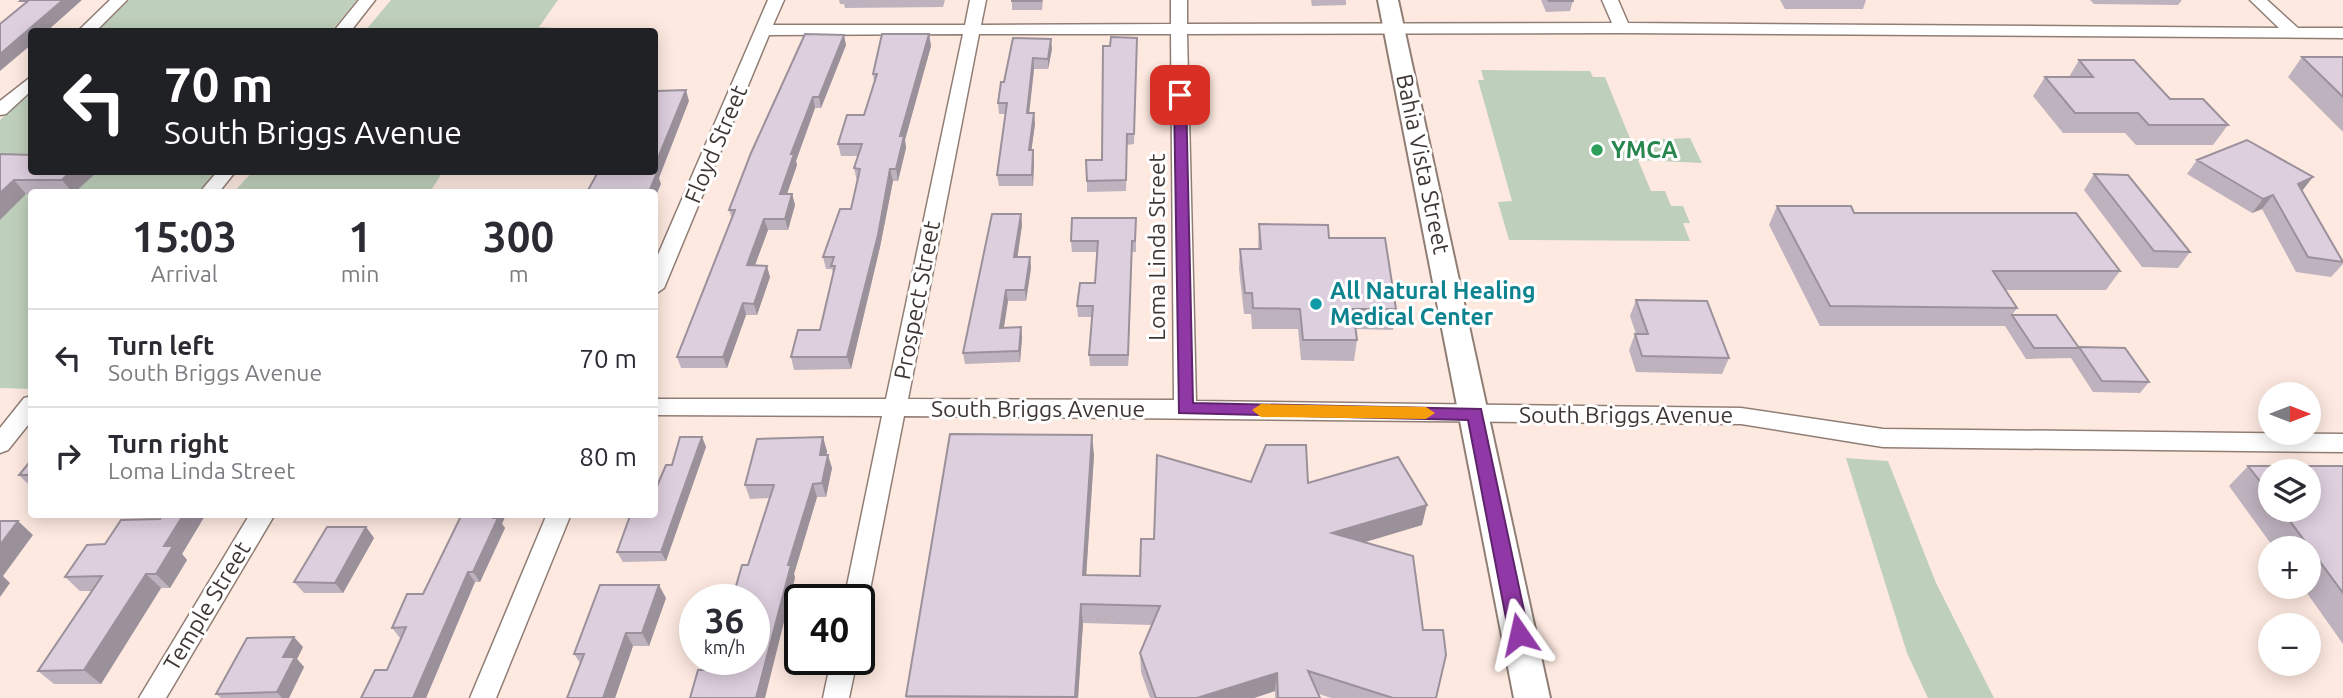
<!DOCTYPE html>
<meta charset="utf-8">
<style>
body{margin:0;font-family:Ubuntu,sans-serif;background:#f7f7f7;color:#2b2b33;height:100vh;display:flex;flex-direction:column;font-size:26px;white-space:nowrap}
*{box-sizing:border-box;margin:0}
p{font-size:23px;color:#7c7c81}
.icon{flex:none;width:38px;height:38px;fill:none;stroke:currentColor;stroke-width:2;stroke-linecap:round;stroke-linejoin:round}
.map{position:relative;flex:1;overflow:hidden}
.drawer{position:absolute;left:28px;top:189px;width:630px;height:329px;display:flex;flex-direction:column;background:#fff;border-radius:7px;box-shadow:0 4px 18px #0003}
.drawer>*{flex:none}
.guide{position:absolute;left:28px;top:28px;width:630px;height:147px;border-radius:7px;box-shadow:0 4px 18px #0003;background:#202124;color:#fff;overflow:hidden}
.needle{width:46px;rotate:90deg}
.fabs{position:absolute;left:2258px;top:382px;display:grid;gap:14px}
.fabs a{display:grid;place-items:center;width:63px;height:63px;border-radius:50%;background:#fff;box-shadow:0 4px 18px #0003;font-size:35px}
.speed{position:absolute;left:679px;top:584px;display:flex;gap:14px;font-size:35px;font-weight:700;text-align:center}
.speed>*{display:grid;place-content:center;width:91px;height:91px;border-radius:50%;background:#fff;box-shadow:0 4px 18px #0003;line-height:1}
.speed small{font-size:18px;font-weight:400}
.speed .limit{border:4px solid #111;border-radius:10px;background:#fff;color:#111}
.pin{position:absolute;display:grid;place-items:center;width:60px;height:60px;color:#fff;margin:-30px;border-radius:14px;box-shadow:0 4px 10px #0006}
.me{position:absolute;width:77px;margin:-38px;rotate:349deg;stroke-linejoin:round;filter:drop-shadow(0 0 5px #0008)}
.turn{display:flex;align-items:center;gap:24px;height:147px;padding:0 21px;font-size:32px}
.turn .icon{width:91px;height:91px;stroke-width:2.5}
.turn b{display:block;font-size:49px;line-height:60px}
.eta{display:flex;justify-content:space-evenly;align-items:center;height:119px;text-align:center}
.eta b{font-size:42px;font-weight:700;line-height:49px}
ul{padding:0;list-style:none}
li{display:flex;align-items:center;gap:21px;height:98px;padding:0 21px;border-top:2px solid #e1e1e2}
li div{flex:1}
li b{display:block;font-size:26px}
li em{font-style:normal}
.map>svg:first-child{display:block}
</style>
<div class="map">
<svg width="2343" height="698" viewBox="0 0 2343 698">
<rect width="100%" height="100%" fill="#fde9e0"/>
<path fill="#becfbb" d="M129,0h228l-26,31 -236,1z
M391,0h167l-19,27 15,1 -2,3h-187z
M1481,70l109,1 3,6h12l26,64 59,-3 12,25 -64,-3 13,31h14l6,15h12l7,17h-7l7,18 -181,-1 -11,-38 14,-1 -34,-121h6z
M31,91l1,81h183l-14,20h-169l-1,197 -31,-1v-268z
M252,172h214l-24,1 -12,19h-196z
M1846,458l42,3 48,122 58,115h-66l-21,-45z"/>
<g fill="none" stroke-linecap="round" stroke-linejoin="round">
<g stroke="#907e75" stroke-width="3">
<path id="minor" d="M110,0h17l-32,32h-18z
M359,0h16l-25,32h-17z
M768,0h16l-11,25h192l5,-25h16l-5,25 190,-1v-24h16v24l425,-1 -10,-23h16l10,23 651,5 -29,-28h17l31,28h45v10l-721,-5 -435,1 9,367 545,7 142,21 460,5v18l-460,-5 -142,-23 -837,-8 -36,184 -3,8 -6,2v-10h-15l38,-184 -228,-1v-16h232l77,-365 -194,1 -105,253 -10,7v-31zM979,34h192l3,366 -266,-1z
M32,76v14l-26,24 -6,1v-14z
M217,172h18l-16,20h-19z
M32,396v24l-24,30 -8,3v-25l24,-30z
M250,514h25l-109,184h-27z
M547,514h24l-75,184h-26z
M831,660h26l-8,38h-26z"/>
</g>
<g stroke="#907e75" stroke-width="4">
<path id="tertiary" d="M1378,0h20l152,698h-36z"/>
</g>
<use href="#minor" fill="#fff" fill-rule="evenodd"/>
<use href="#tertiary" fill="#fff" fill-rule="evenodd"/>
</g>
<path fill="#bfb2bf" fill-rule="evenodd" d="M839,0h106l-2,7 -98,1 -1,-4h-4z
M1012,0h31l-1,10h-30z
M1311,0h35v5l-34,1z
M1541,0h32v1l-3,10 -24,1z
M1780,0h86l-3,9h-78z
M2090,0h92l-4,5 -84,-1z
M929,34l2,12 -26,94 1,8 -8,33h-5l-13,66 -29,122 -57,1 -3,-13 29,-27 13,-57 -1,-4h-6l-3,-12 28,-48 6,-28 -3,-13 4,-12h-17l-3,-12 26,-29 10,-33 -1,-8z
M1013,38l39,11 -4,20h-14l-5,44h5l1,11 -4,26 3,11 -1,25h-34l-2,-11 8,-61h-6l-1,-11 6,-21z
M1137,38l-3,106 -7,1 -1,46 -39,1v-11l15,-21 8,-114z
M846,45l-25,63h-6l-19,53 1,4 -10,29h5l3,11 -7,25h-20l-13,35 15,12 -13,38h-11l-19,53h-46l-4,-11 55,-138 -3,-9z
M2302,57h41v75l-55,-55z
M2079,60l91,39 58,26 -15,20h-77l-11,-12h-62l-30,-37 12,-19h24z
M0,154l97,18 -22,20h-43v2h-6l-26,26z
M2197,160l105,31 41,70v3l-12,13 -35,-5 -34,-63 -10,4 -65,-39z
M2094,174l96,78 -12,16 -36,-1 -58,-77z
M1777,206l77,7 266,58 -14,19h-100l11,18 -5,7 137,67 -9,11 -47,-1 -22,-34 -45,1 -21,-33h-185l-51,-101z
M1021,214l1,11 -5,32h13l1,11 -5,33h-18l-4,26h17l1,11 -2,24 -55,2 -2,-11z
M1136,218v34h-4l-4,114h-38l-1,-11 4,-38h-15l-1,-11 18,-23 2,-31h-25l-1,-11z
M1259,224l70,14 67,71 -3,21 -37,-1 1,11 -3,21 -53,-1 -3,-31h-46l-1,-15h-7l-5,-45 1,-20h18z
M1636,300l93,58 -7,16 -86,-2 -7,-22 6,-16h1l-6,-18z
M702,437l4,10 -40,114 -43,1 -6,-10 29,-36 26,-51z
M827,451l-1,4 6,13 -6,29h-9l-23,77 1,4 -83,92 58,-172 -20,1 -5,-14z
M1094,455l-8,120 54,1 14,-37 97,-57 57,1 114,42 -58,17 59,88 13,68h-105l-12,-4 1,4h-45v-7l-21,7h-104l-9,-26 -1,-19 12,-28 -69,-2 -5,75h-172v-2z
M32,459v29l-13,-13z
M2248,466h95v178l-41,-58h6v-38h-34l-45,-62zM2270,471l38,38h-38z
M163,514h43l-24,40 5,6 -17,28h-9l-60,96h-47l-16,-13 54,-80h-12l-15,-14 40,-33 55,-25z
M462,514h44l-4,10 3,4 -25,54h-5l-49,116h-65l26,-28 14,-32h-1l-8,-10 31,-34z
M366,527l8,11 -31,55h-39l-10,-11z
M666,598l-17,48h-16l-18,52h-48l13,-35 -6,-9z
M303,647l-6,12 7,8 -15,31h-68l-5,-4z"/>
<path fill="#9b919b" d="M63,0h19l-36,32h-14v12l-32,27v-17z
M929,34l2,12 -26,94 1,8 -8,33 -2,-12 4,-33z
M844,35l2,10 -25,63 -2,-11z
M1051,39l1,10 -4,20v-10z
M1033,58l1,11 -6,54 -1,-10z
M686,90l3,11 -30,77 2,6 -7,16v-8h-5l3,-19 1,-1h1v-4z
M813,97l2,11 -19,53 1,4 -14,40 -3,-11 11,-40z
M1034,113l1,11 -5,37 -1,-11z
M1033,150l1,11 -1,25 -1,-11z
M890,169l3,12 -13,66 -29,122 -4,-12z
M70,172h27l-22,20h-3l-10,-12z
M2313,177l-11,14 -4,-7z
M14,180l12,14 -26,26v-27z
M792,194l3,11 -7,25 -3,-11z
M2273,195l-11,14 -10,4 11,-14z
M1021,214l1,11 -6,43 -2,-11z
M764,219l4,11 -17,46 -4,-11z
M1132,241v11l-4,114v-11z
M1030,257l1,11 -5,33 -1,-11z
M767,266l3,11 -13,38 -3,-11z
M1006,290l2,11 -6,38 -2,-11z
M743,303l3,12 -19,53 -4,-11z
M1021,327l1,11 -2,24 -1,-11z
M1092,435l2,20 -9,139 -2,-19z
M702,437l4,10 -40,114 -5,-9z
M823,437l4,14 -3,17 -4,-13z
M828,455l4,13 -6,29 -4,-14z
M813,484l4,13 -23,77 1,4 -30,120h-9l32,-133z
M1427,505l-5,20 -93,28 3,-20z
M184,514h22l-24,40 5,6 -17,28 -14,-14 8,-28z
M494,514h12l-4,10 3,4 -25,54 -7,-10z
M18,521l15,14 -30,41 7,7 -10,14v-52z
M366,527l8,11 -31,55 -8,-10z
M468,572l7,10 -49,116h-13z
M146,574l15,14 -60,96 -17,-14z
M659,585l7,13 -17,48 -7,-13z
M1081,604l2,19 -5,75h-3z
M626,633l7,13 -18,52h-12z
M294,637l9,10 -6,12 7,8 -15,31h-7l-5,-6 6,-35z
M1277,673l-2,18 -21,7h-57z"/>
<path fill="#decfde" stroke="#9b919b" stroke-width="2" d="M21,0h42l-63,54v-30l28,-23h-8z
M1012,0h29v1h-29z
M1548,0h25v1h-24z
M805,34l39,1 -25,62h-6l-22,57h3l-14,40h12l-7,25h-21l-17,46 20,1 -13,38 -11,-1 -20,54h-46l58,-147h-6l22,-57z
M882,34h47l-29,102h4l-8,33h-6l-12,66 -31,122h-56l7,-27h22l15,-64h-4l3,-9h-11l17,-48h11l9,-40 -6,-1 8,-24h-24l9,-29h17l13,-41h-4z
M1111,37l26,1 -3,96h-7l-1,46 -39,1 -1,-21h16l1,-114h7z
M1013,38l38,1 -3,20 -15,-1 -6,55h7l-5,37h4l-1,25h-35l10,-72h-9l3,-21h3z
M2302,57h41v40z
M2079,60h55l36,39h33l25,26h-79l-11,-12h-63l-30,-36h48z
M686,90l-32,78v-74l2,-3z
M2247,140l66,37 -15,7 45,78 -35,-5 -35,-62 -10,4 -66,-39z
M0,154l32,1v17h38l-8,8h-48l-14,13z
M598,172h55l-1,1h5l-8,19h-62z
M2094,174l34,1 62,77 -36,-1z
M1777,206h74l3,7h222l44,58h-127l24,37 -187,-2z
M992,214h29l-7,43h16l-5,33h-19l-6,38 21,-1 -2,24 -56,2z
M1072,218h64l-1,23h-3l-4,114h-39l4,-49h-16l3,-23h15l3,-42h-27z
M1259,224l69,1 1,13h56l11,71h-43l4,31h-54l-3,-31 -47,-1 -1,-15h-7l-5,-44h21z
M1636,300l71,1 22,57 -87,-2 -7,-22h13z
M2012,315h44l23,33h-45z
M2079,347l46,1 24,34 -47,-1z
M950,434l142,1 -9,140 57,1 1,-37h13l3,-84 94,27 15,-37h40l2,38 90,-26 29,48 -95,28 81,23 10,74h20l3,25 -10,43h-43l-85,-27 12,27h-42l-1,-25 -80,25h-41l-16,-45 20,-47 -79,-2 -6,93 -169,-1z
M680,437h22l-41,115h-44l13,-36 24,-2v-21l12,-28h6z
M823,437l-3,18h8l-6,28 -9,1 -25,81h3l-35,133h-66l8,-28h14l3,-10h39v-60h-22l10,-35h6l26,-80h-29l12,-46z
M32,459v16h-13z
M2248,466h95v127l-62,-84h27v-38h-38v23z
M163,514h21l-20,32h9l-17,28h-10l-62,96 -46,1 64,-95 -37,1 22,-32 18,-1 16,-24 39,-1z
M462,514h32l-1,4h5l-25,54h-5l-55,126h-52l14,-28h12l19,-43 -14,1 15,-34h16z
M0,521h18l-18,24z
M327,527h39l-31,56 -41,-1z
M600,585h59l-17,48h-16l-23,65h-36l17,-44h-10z
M294,637l-11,20h12l-18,35 -61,2 31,-56z"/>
<path fill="#9038a5" stroke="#5e246b" stroke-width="2" d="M1180,91l6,4 7,308 288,6 48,225 -3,6 -7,2 -7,-2 -3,-6 -41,-214 -289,-7 -5,-318z"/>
<path fill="#f59e0b" d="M1261,404l165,3 9,6 -9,6 -165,-2 -9,-7z"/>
<circle fill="#2e9e5b" stroke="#fff" stroke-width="2.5" cx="1597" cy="150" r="7"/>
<circle fill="#0f9aa8" stroke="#fff" stroke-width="2.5" cx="1316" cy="304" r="7"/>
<g text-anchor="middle" stroke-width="6" stroke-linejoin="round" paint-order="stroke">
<g font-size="23" fill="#3f3734" stroke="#fff">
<text transform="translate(716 144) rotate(-67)" y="8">Floyd Street</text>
<text transform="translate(1423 164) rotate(78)" y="8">Bahia Vista Street</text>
<text transform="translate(1157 247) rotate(-90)" y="8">Loma Linda Street</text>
<text transform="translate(917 300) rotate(-79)" y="8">Prospect Street</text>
<text x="1038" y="417">South Briggs Avenue</text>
<text x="1626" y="423">South Briggs Avenue</text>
<text transform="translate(207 606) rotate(-59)" y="8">Temple Street</text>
</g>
<g font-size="23" font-weight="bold" fill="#27864d" stroke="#fff" text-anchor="start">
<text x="1611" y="158">YMCA</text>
</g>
<g font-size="23" font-weight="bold" fill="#0d838f" stroke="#fff" text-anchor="start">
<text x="1330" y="299">All Natural Healing<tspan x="1330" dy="26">Medical Center</tspan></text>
</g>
</g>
</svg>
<div class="fabs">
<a><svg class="needle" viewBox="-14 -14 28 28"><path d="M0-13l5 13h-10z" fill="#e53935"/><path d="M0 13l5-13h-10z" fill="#7c7c81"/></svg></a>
<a><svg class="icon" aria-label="layers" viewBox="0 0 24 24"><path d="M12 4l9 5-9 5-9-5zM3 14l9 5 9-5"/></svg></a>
<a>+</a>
<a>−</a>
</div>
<div class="speed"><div>36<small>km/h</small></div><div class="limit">40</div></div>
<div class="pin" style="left:1180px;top:95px;background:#d93025"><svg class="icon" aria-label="arrive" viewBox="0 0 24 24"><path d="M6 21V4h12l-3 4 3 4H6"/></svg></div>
<svg class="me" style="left:1519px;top:634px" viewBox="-20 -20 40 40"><path d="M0-17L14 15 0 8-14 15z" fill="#9038a5" stroke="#fff" stroke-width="4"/></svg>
<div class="guide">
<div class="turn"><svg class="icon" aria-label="left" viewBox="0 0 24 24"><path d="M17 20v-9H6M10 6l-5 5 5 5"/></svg><div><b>70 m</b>South Briggs Avenue</div></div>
</div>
<section class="drawer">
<div class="eta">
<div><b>15:03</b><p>Arrival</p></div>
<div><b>1</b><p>min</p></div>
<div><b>300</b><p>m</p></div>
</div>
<ul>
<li><svg class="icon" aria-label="left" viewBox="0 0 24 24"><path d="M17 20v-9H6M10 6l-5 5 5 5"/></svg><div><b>Turn left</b><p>South Briggs Avenue</p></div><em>70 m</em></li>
<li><svg class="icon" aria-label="right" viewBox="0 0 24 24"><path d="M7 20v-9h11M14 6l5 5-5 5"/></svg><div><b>Turn right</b><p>Loma Linda Street</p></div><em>80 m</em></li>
</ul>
</section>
</div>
